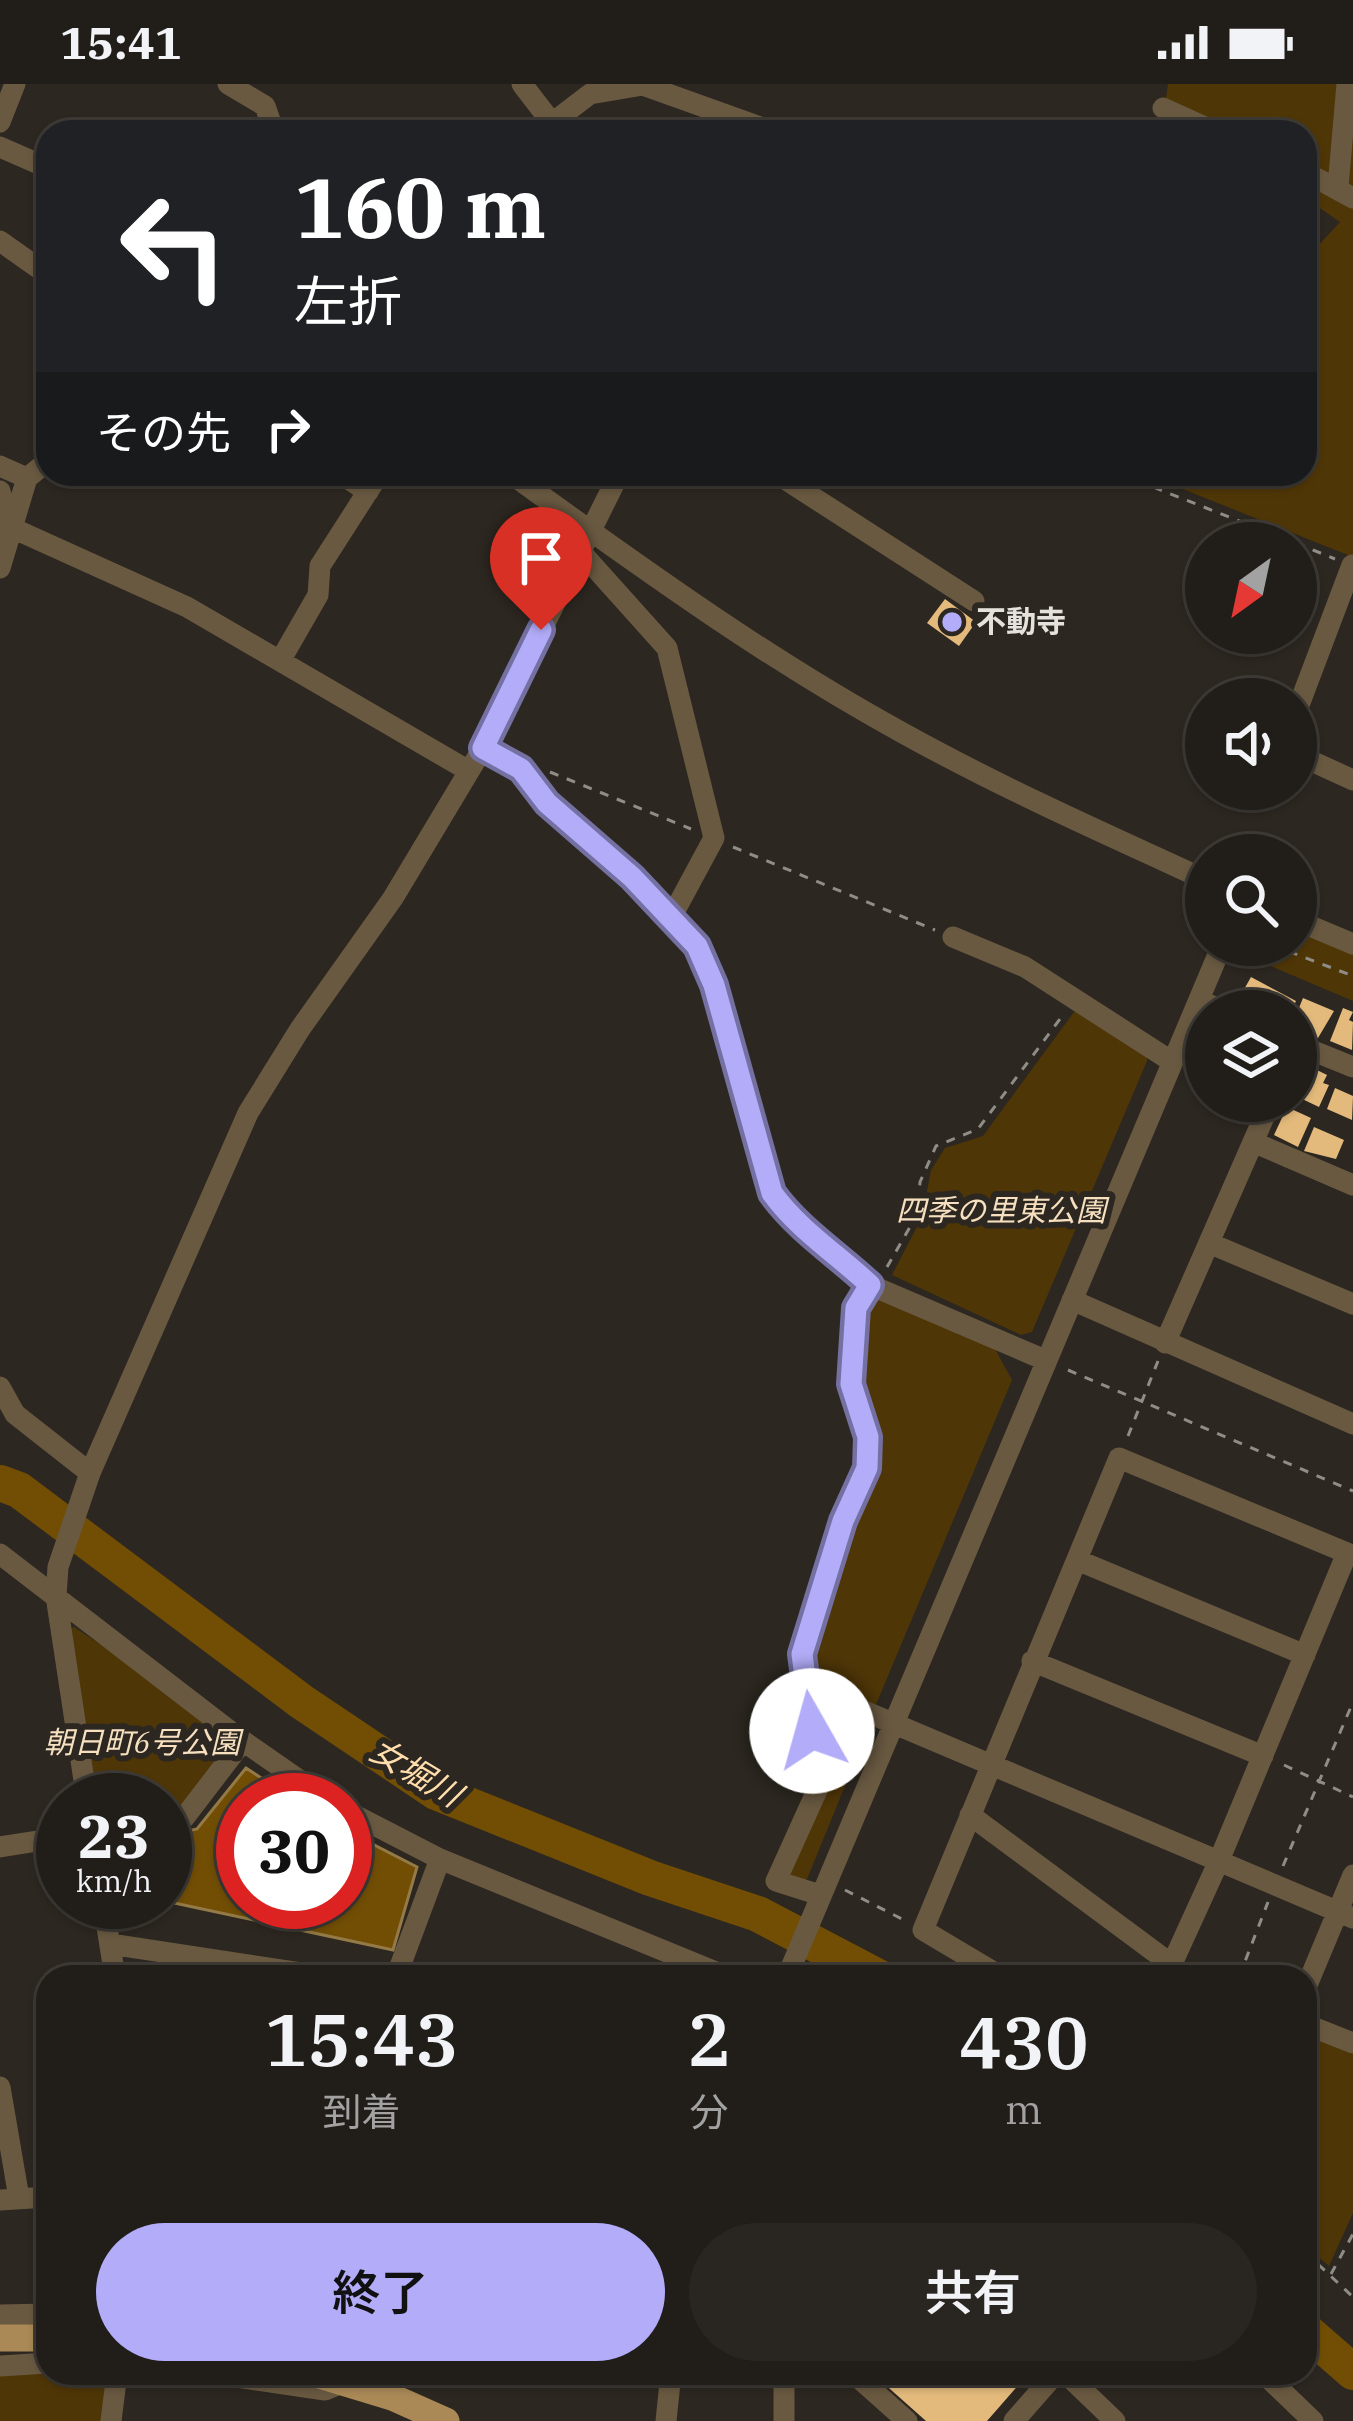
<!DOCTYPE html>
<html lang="ja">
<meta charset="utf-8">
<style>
body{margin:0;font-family:"IBM Plex Serif","Noto Sans JP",serif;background:#292621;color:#f1f3f6;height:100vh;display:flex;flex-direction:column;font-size:45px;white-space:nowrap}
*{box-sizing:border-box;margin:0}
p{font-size:39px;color:#a2a2a2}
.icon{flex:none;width:66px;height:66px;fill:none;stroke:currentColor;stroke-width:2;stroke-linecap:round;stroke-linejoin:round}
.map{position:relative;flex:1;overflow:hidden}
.details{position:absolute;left:36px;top:1881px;width:1281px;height:420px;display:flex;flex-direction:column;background:#211d18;border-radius:36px;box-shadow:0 3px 9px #0004,0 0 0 3px #3e3b37}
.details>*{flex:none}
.hud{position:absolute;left:36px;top:36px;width:1281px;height:366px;border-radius:36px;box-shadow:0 3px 9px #0004,0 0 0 3px #3e3b37;background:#202124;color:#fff;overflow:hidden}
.needle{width:78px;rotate:213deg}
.controls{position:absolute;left:1185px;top:438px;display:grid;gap:24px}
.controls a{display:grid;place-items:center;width:132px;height:132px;border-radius:50%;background:#211d18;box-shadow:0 3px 9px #0004,0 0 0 3px #3e3b37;font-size:60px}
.speed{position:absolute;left:36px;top:1689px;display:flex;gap:24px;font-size:60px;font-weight:700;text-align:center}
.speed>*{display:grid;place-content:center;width:156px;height:156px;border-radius:50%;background:#211d18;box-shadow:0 3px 9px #0004,0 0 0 3px #3e3b37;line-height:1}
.speed small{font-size:30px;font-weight:400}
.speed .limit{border:18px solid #d22;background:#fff;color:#111}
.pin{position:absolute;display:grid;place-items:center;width:102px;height:102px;color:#fff;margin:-123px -51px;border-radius:50% 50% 50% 0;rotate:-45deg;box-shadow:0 0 12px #0007}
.pin .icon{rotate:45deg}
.me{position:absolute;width:132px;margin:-66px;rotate:353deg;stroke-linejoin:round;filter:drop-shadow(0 0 9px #0008)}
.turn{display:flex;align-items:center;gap:42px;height:252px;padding:0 60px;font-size:54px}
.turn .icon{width:156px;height:156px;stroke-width:2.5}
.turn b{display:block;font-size:84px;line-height:102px}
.then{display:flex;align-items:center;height:114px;padding:0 60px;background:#0003;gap:24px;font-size:45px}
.eta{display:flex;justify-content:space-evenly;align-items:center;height:204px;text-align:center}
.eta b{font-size:72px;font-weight:600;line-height:84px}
.button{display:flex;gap:24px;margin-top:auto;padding:24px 60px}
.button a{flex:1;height:138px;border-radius:72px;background:#b3adf9;color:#111;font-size:48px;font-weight:600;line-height:138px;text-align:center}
.button a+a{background:#292621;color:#f1f3f6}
.status{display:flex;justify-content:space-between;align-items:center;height:84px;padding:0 60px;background:#211d18;direction:ltr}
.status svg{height:33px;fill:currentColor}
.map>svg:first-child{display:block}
</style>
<div class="status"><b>15:41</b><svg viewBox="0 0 49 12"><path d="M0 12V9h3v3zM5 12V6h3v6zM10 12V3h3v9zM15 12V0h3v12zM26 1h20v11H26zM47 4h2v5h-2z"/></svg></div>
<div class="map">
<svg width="1353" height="2337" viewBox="0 0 1353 2337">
<rect width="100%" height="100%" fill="#2c2720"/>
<path fill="#4f3607" d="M1168,0h185v473l-208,-83h160v-214l35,-38 -35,-24v-66h-114l-27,-20z
M1296,846l57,24v47l-111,-47 5,-9h49z
M1081,924l66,45v8l-115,271 -11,3 -129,-60 30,-58 9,-47 14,-22 38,-12 91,-124z
M875,1214l119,49 18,33 -137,327 -62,-27 -5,-22 45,-144 20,-40 -14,-91 4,-71z
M74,1543l60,40 95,74 -48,73 -16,2v-16h-72l-24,-171z
M821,1619l39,18 5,16 -60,147 -19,-6 40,-96 -13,-67z
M1305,1947l48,20v162l-24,53 -24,-20z
M0,2288l104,1 3,4 -4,44h-103z"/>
<path fill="#724e05" stroke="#947a46" stroke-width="3" d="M246,1684l49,32h-52v102h102v-72l72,37 -24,83 -228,-49v-65l32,-7z"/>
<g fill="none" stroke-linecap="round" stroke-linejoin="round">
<path stroke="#724e05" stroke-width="36" d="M0,1399l19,7 283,212 134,90 214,86 108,36 120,63
M1305,2246l48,42"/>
</g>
<path fill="#e3ba7c" d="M945,515l31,23 -17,24 -32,-23z
M1251,893l45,24 -5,10h-35l-18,-11z
M1303,914l31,13 -16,27 -22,-9v-14z
M1343,924l10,4 -4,8 4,2 -1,28 -22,-9z
M1311,983l16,8 -4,8 6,2 -10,22 -19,-9 2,-5 -6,-3 4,-17 7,3z
M1335,1004l18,8 -1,24 -25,-11z
M1287,1023l24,11 -13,29 -24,-12z
M1314,1043l30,13 -8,19 -32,-8z
M872,2289h157l-42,48h-61z"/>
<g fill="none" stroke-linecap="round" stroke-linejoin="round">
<path stroke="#908c86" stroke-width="3" stroke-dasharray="9 9" stroke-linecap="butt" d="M1112,48l31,-15
M1120,390l175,69
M1296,459l39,16
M550,688l141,57
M733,763l202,83
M1272,861l81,31
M887,1183l31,-54 2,-31 16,-36 42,-17 85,-114
M1068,1286l285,121
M1128,1352l30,-75
M1284,1681l69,32
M1283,1782l70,-164
M845,1806l61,31
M1239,1893l29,-75
M1305,2168l48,45
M1331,2190l22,-40"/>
<path stroke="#695941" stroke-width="21" d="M228,0l37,22 9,26
M522,0l30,39 -6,8
M1163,24l53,24
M0,38l15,-38
M552,39l38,-29 53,-9 131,47
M0,63l48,21
M1305,88l48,26
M1338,103l9,-103
M0,157l48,34
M0,382l27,12
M341,390l27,18
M511,390c127,91 253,183 390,258 99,55 202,101 305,148
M777,390l197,127
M0,407l9,35
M10,443l177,80 282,164
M580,467l87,97 47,190 -42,78
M0,484l27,-90 21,-17
M280,577l38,-66 2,-29 59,-92
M1296,629l56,-148
M483,664l38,21 26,34 84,73 66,70 17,39 59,208 18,27 48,35 31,30 175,75
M1296,670l57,26
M1296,836l57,24
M953,853l72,30 146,94
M1199,916l25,11
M1296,960l57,23
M1253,1058l100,43
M1209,1159l144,61
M1072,1216l281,124
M1165,1259l106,-242
M0,1303l15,27 75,59
M0,1470l243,187 85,59
M1077,1476l228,95
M1032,1577l231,95
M805,1602l548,232
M87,1716l-31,-204 2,-29 32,-94 158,-360 52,-84 93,-131 90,-150 136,-274
M345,1726l95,49 288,118
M970,1731l201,149
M165,1737l19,-3 59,-77
M0,1763l63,-10
M820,1811l-44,-14 43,-95 -17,-132 41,-133 24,-53 2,-31 -18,-53 5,-76 14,-23
M103,1818l12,75
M110,1860l218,33
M396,1893l44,-118
M787,1893l435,-1032
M1002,1893l-79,-47 196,-472 228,95 -129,310 -52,114
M1305,1906l48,-115
M1305,1940l48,19
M0,2003l19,111
M0,2116l48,-3
M0,2231l48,-1
M0,2282l48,-3
M208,2289l117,17 20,-8
M853,2289l54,48
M1065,2289l50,48
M1263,2289l50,48
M111,2337l6,-48
M666,2337l5,-48
M784,2337v-48
M1014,2337l42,-48"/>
<path stroke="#aa8957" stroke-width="27" d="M0,2254h48
M313,2289l79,24 54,24"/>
</g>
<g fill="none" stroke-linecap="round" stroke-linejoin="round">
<g stroke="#7470a2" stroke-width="30">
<path id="route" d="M541,546l-58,118 38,21 26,34 85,74 65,69 17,39 58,208c27,37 65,61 98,92l-14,23 -5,76 17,53 -1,31 -24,53 -41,133 10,77"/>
</g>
<use href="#route" stroke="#b3adf9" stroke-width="21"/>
</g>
<circle fill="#b3adf9" stroke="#2c2720" stroke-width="4.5" cx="952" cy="538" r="12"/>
<g text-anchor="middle" stroke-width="12" stroke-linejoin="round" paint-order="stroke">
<g font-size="30" font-weight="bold" fill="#e5e1dd" stroke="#2c2720" text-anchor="start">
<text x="976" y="548">不動寺</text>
</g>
<g font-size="30" font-style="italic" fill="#f6e0c0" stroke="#2c2720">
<text x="1001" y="1137">四季の里東公園</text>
<text x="142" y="1669">朝日町6号公園</text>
</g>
<g font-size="33" font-style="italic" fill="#ffddac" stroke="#2c2720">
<text transform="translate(416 1688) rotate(31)" y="12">女堀川</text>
</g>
</g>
</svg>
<div class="controls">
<a><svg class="needle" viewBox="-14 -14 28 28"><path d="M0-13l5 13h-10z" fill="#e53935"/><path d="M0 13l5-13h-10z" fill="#a2a2a2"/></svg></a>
<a><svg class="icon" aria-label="sound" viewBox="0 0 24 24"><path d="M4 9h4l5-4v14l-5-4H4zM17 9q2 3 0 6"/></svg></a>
<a><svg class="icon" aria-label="search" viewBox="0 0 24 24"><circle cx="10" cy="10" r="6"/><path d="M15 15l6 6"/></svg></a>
<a><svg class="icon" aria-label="layers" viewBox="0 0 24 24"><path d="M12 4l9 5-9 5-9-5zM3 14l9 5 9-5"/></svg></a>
</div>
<div class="speed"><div>23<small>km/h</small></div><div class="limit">30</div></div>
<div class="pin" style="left:541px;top:546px;background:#d93025"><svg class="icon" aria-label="arrive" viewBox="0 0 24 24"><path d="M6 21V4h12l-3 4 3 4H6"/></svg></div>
<svg class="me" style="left:812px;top:1647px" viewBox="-20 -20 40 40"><circle r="19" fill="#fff"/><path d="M0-13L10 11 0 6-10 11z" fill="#b3adf9"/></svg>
<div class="hud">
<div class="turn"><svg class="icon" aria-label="left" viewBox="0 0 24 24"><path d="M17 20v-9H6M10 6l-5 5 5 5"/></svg><div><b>160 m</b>左折</div></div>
<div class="then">その先<svg class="icon" aria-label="right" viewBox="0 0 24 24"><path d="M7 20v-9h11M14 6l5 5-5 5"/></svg></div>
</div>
<section class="details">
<div class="eta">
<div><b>15:43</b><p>到着</p></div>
<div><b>2</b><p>分</p></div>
<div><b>430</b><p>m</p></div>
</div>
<div class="button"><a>終了</a><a>共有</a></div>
</section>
</div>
